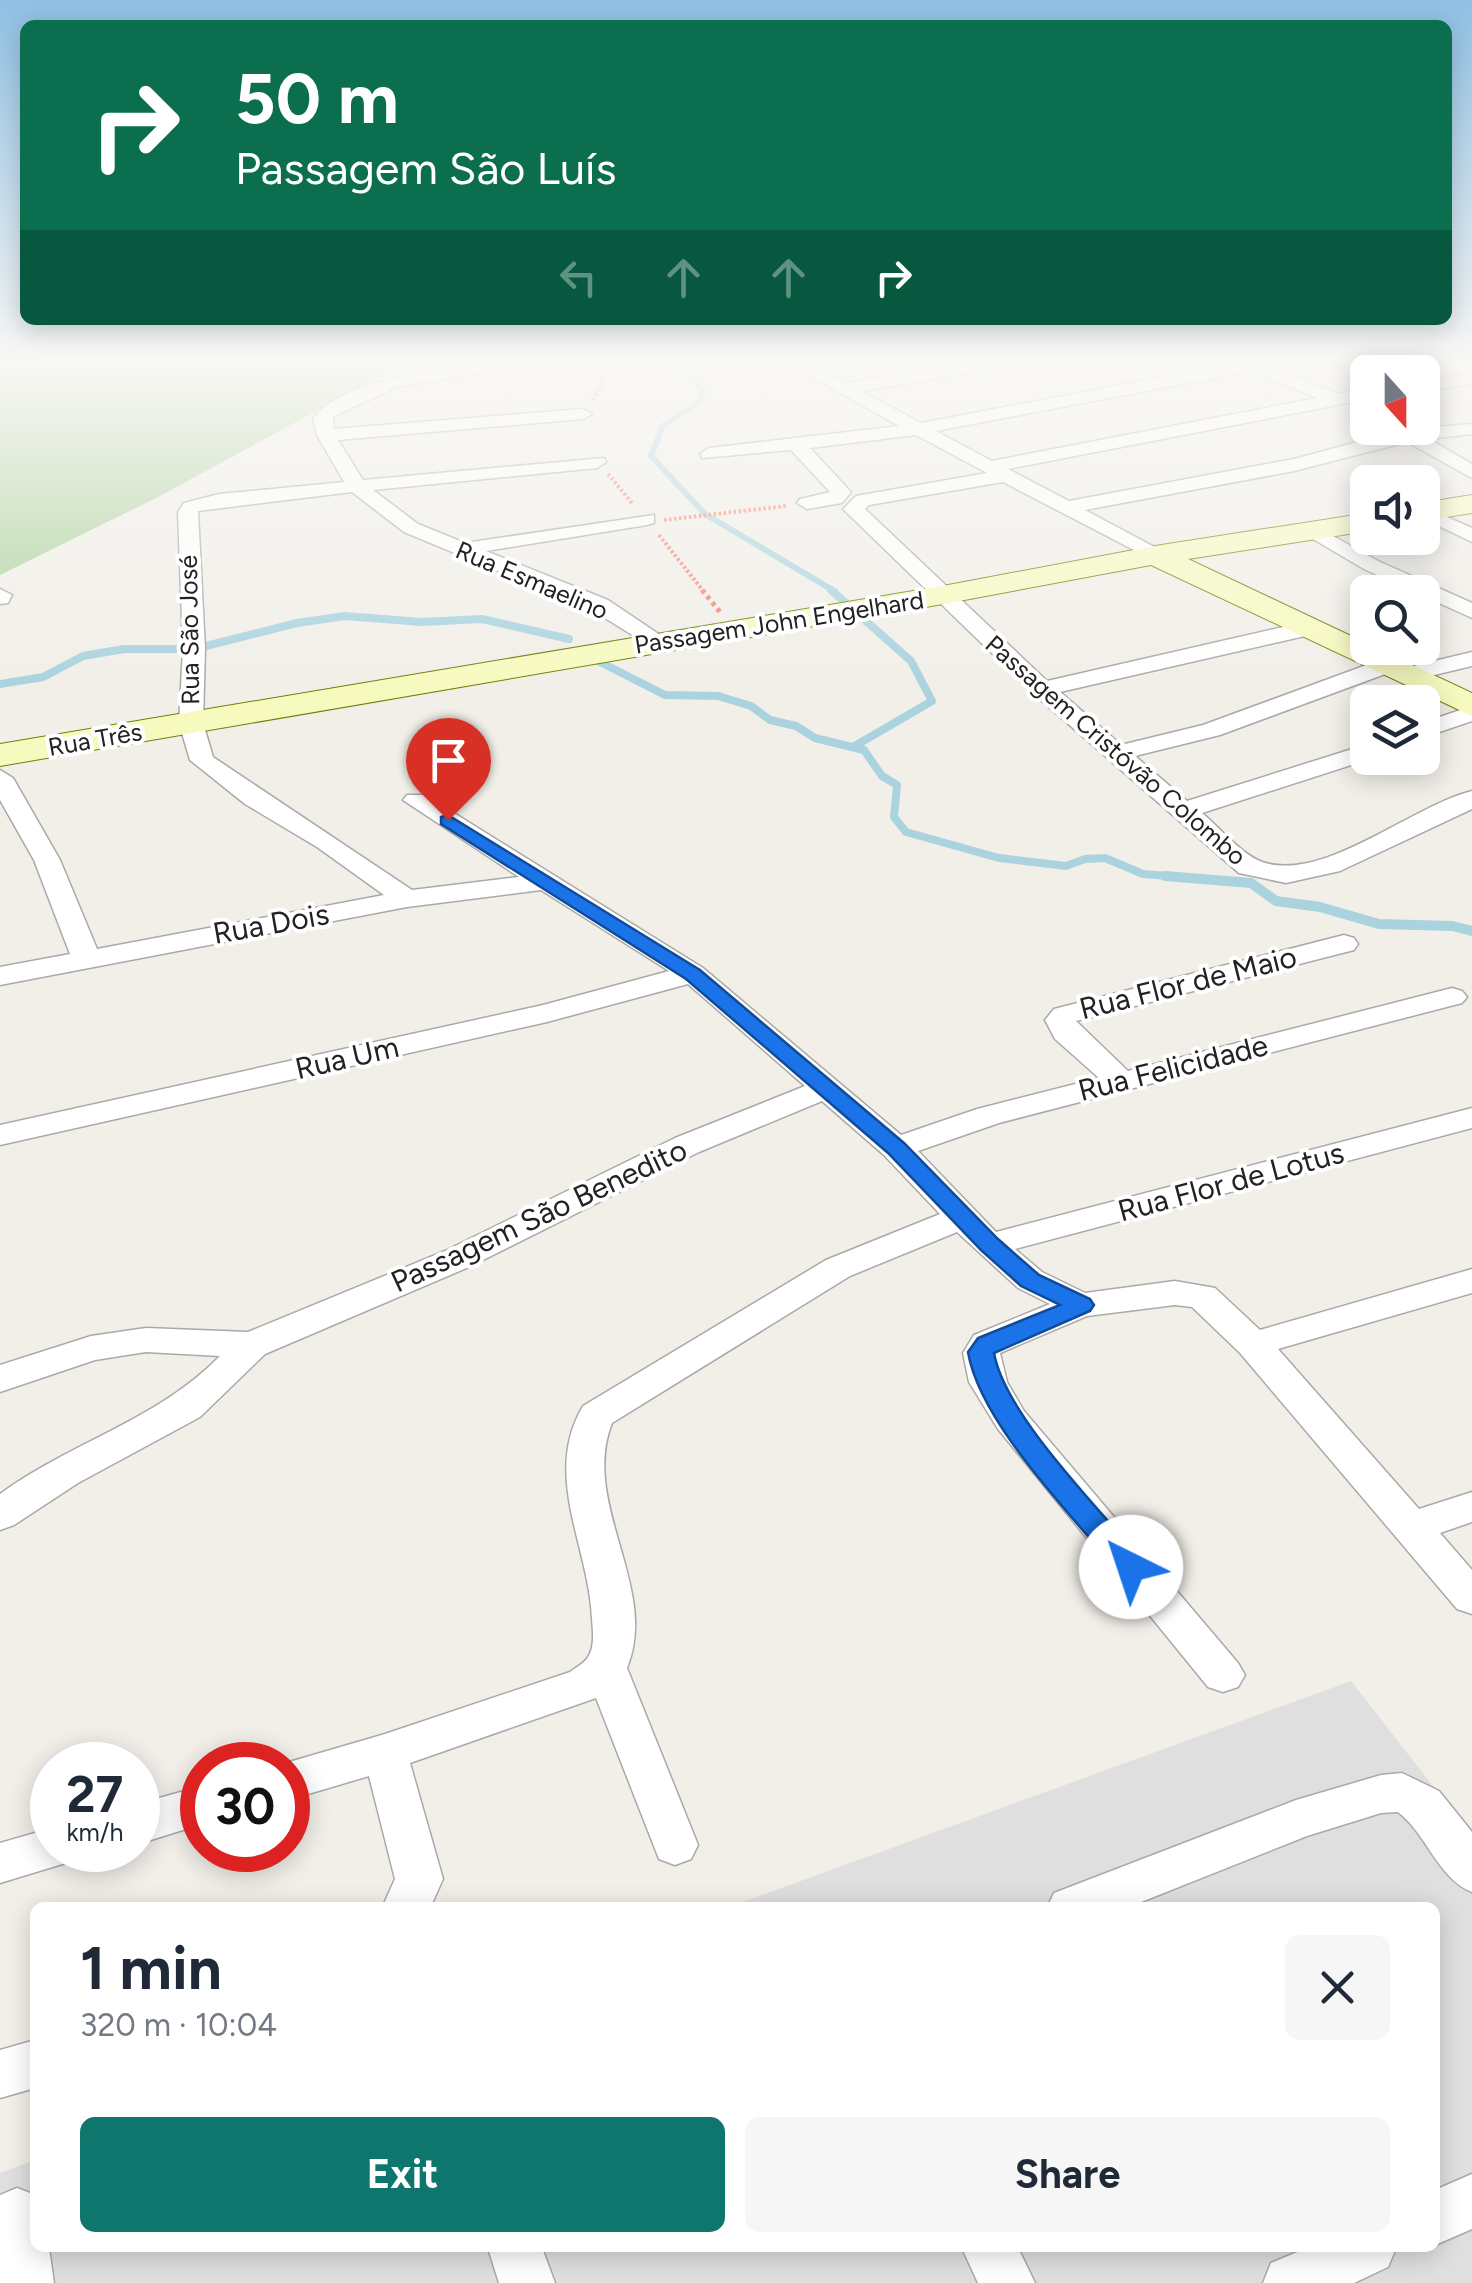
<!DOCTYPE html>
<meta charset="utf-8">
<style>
body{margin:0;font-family:Figtree,sans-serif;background:#f6f6f7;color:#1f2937;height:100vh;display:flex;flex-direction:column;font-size:38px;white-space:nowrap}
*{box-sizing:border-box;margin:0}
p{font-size:32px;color:#747a83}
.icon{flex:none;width:55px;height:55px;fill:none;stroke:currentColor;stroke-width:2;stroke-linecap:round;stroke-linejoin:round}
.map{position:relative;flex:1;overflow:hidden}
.panel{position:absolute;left:30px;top:1902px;width:1410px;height:350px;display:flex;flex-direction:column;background:#fff;border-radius:15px;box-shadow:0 5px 25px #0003}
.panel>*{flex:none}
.banner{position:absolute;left:20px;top:20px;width:1432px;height:305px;border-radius:15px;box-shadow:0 5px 25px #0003;background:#0b6e4f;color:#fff;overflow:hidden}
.needle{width:65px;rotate:159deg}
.buttons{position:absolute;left:1350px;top:355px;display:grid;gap:20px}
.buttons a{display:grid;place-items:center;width:90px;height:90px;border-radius:15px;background:#fff;box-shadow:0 5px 25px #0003;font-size:50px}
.speed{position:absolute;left:30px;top:1742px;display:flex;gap:20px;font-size:50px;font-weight:700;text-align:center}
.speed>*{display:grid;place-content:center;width:130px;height:130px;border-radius:50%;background:#fff;box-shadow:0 5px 25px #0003;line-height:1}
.speed small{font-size:25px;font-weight:400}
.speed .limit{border:15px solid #d22;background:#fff;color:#111}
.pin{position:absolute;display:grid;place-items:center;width:85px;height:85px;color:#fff;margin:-102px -42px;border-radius:50% 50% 50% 0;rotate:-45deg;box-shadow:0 0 10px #0007}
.pin .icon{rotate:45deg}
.me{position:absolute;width:110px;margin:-55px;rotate:319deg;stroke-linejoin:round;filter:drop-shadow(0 0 8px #0008)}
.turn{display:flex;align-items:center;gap:35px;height:210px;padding:0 50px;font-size:45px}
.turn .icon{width:130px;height:130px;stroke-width:2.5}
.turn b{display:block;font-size:70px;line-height:85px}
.lanes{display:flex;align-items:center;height:95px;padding:0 50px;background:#0003;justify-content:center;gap:50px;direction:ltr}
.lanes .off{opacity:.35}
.round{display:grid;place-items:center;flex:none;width:105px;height:105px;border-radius:15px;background:#f6f6f7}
.headline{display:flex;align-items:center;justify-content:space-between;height:170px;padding:0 50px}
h1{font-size:60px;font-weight:700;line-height:75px}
.action{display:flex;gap:20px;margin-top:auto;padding:20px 50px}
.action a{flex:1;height:115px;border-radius:15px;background:#0f766e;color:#fff;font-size:40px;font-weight:700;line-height:115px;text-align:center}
.action a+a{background:#f6f6f7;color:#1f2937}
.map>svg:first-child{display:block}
</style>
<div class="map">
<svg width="1472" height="2283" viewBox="0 0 1472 2283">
<rect width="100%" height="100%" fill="#f2efe9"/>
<path fill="#e0dfdf" d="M1351,1681l121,155v447h-1472v-110l35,-13v88h1400v-340l-706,-1z"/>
<path fill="#add19e" d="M0,365h401l-243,132 -158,78z"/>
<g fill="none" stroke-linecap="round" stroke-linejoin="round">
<path stroke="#aad3df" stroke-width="6" d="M679,365l24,25 -3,11 -37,25 -12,30 54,58 131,78"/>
<path stroke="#aad3df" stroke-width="8" d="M831,590l80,71 21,40 -79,46
M596,660l69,35 53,1 33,10 19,14 26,6 19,12 49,12 18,26 15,9 -3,32 12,15 93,26 67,8 19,-7 20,-1 38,16 52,4
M0,684l43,-7 40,-21 41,-7h70l103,-26 48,-7 77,6 60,-3 87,20"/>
<path stroke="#aad3df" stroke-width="10" d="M1165,876l86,7 25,18 44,6 59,17 73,2 20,5"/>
<g stroke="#a9a9a9" stroke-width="3">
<path id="street" d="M468,365h43l-8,5 -107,17 -63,30 1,12 249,-20 9,5 -9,5 -245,21 25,40 241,-22 2,4 -9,6 -224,22 45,34 47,19 189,-28v8l-7,2 -161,26 122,49 61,41 -3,5h-16l-58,-36 -188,-78 -52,-40 -154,19 7,138 -2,74 10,34 199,133 107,-13 -116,-77 4,-5h18l278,173 198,167 76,-26 122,-31 -44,-39 -10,-19 9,-11 290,-74 10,3 4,6 -4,6 -278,71 52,50 324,-83 10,3 5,6 -5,6 -463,120 -81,28 78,81 476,-124v20l-457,121 27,23 43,21 90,-12 40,7 45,42 212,-61v24l-194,56 141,160 53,-17v30l-32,11 32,37v44l-15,-5 -217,-256 -48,-46 -17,-2 -88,11 -87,37 7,29 17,29 214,252 7,12 -7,12 -15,5 -15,-5 -210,-258 -29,-47 -6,-29 11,-18 76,-31 -32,-16 -61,-56 -107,44 -238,147c-32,81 48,165 15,245l71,177 -7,14 -16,6 -16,-6 -63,-161 -186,65 33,116 -13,29h-48l13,-29 -26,-103 -81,24v-35h-9l106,-31 185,-62c5,-4 15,-9 18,-15 7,-10 5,-26 4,-38 -3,-73 -50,-144 -9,-213l243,-146 114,-46 -56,-59 -62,-54 -123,51 -230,115 -204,87 -65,63 -122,66 -64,42 -14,5v-36c71,-52 158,-74 220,-138l-74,-4 -51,8 -95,32v-27l91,-29 55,-8 102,4 197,-81 230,-113 130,-52 -117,-102 -141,38 -547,123v-20l543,-120 126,-34 -128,-81 -134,17 -407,78v-18l70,-13 -36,-94 -34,-60v-30l13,8 47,82 37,89 287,-54 -67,-48 -72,-43 -55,-44 -11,-37 4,-74 -5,-137 6,-9 35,-9 125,-12 -27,-47 -4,-16c28,-37 111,-47 155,-54z
M791,365h21l34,18 110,-18h41l-8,5 -128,21 60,32 305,-58h42l70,29 30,-5v10l-360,70 61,32 225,-42 112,-30 66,-5v10l-43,5 43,25v14l-65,-36 -113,29 -209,39 77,41 3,4 -3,4 -7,2 -152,-79 -134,23 -4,4 182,172 258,-59 11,7 -11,7 -245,56 61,53 82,-20 177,-65h16l3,5 -3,5 -176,65 -85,21 52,45 181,-57v14h5l-171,55c17,14 39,41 60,49 62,21 149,-56 210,-71v18l-132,62 -54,12 -47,-10 -205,-179 -191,-185 13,-13 131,-23 -71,-38 -106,13 41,44 -9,11 -35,6 -10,-6 3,-4 30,-7 -39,-42 -89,8 -2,-4 9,-6 190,-22zM1252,371l65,27 -325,63 -56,-30z
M1472,374v10l-50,7v-10z
M1422,506l50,22v14l-50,-24z
M1315,526l63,35 94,42v15l-108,-49 -56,-33v-8z
M0,589l12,6 -4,8 -8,1z
M1472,652v14l-63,15 -12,-7 4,-5z
M1472,706v15l-50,17v-15z
M1402,1773l37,18 33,41v60c-34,-13 -45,-58 -74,-80l-17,1 -74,23 -181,72h-79l7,-15 242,-93 85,-25z
M202,1786v38l-64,20v-40z
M52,1828v22h22l-5,12 -69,21v-40z
M35,2040v48l-35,10v-48z
M1472,2174v55l-37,16v-55z
M17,2188l18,7v53h14l5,35h-54v-88z
M488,2248h54l13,35h-56z
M962,2248h56l17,35h-57z
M1307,2248h89l-8,19 -34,16h-91l8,-20z"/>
</g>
<g stroke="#707d05" stroke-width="2">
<path id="secondary" d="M1472,495v18l-50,8v-18z
M1368,513v18l-180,28 180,85v4h8l96,45v23l-321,-151 -208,39 -943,162v-22l943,-158 212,-40z"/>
</g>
<path stroke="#fa8072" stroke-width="4" stroke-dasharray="2.5 2.5" stroke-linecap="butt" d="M592,365l12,13 -11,23
M608,474l24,29
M664,520l122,-14
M659,535l45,57"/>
<path stroke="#fa8072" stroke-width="5" stroke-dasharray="4 4" stroke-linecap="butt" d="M702,590l18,22"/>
<use href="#street" fill="#fff" fill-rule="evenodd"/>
<use href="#secondary" fill="#f7fabf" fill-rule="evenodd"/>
</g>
<linearGradient id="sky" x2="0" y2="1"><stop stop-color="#8fc0e4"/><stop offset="0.53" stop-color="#f9f8f5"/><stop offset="1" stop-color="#f9f8f5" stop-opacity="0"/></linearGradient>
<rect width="1472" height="685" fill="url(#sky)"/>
<path fill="#1a73e8" stroke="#114b97" stroke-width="2.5" d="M448,815l252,155 204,173 94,96 41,36 51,24 4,6 -4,6 -96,42c11,62 105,155 147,206l4,8 -4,8 -10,3 -10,-3c-47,-58 -141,-151 -153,-223l10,-14 82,-33 -39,-19 -40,-36 -93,-97 -202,-174 -245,-155v-7z"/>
<g text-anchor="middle" stroke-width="8" stroke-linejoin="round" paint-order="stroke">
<g font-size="25" fill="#222" stroke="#fff">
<text transform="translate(532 580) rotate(23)" y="9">Rua Esmaelino</text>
<text transform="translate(779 622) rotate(-9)" y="9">Passagem John Engelhard</text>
<text transform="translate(189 630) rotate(-91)" y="9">Rua São José</text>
<text transform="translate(95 739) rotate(-10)" y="9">Rua Três</text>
<text transform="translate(1116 750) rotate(41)" y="9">Passagem Cristóvão Colombo</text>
</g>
<g font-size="30" fill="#222" stroke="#fff">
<text transform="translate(271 924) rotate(-10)" y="10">Rua Dois</text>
<text transform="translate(1188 983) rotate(-14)" y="10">Rua Flor de Maio</text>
<text transform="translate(347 1058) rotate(-13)" y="10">Rua Um</text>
<text transform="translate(1173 1068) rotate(-14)" y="10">Rua Felicidade</text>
<text transform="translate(1231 1182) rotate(-15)" y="10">Rua Flor de Lotus</text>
<text transform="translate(539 1216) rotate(-25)" y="10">Passagem São Benedito</text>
</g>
</g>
</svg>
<div class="buttons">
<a><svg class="needle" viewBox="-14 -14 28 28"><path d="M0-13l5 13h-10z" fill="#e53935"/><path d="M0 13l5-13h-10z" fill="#747a83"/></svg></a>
<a><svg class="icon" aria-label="sound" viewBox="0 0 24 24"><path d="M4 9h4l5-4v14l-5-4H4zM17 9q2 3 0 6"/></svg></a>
<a><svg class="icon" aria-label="search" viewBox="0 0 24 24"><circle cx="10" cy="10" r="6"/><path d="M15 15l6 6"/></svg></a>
<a><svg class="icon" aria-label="layers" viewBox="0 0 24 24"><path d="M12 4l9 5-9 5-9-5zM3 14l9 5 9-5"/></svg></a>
</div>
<div class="speed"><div>27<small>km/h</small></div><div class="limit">30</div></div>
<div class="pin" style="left:448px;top:820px;background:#d93025"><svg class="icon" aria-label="arrive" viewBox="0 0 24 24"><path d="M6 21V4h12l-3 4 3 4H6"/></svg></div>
<svg class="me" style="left:1131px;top:1567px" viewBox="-20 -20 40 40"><circle r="19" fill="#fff"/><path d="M0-13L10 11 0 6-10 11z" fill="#1a73e8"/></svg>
<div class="banner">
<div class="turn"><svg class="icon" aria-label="right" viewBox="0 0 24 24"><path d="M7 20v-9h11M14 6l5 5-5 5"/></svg><div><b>50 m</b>Passagem São Luís</div></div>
<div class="lanes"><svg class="icon off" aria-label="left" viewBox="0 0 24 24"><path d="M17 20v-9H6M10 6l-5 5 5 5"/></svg><svg class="icon off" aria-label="ahead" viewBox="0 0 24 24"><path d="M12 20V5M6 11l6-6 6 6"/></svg><svg class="icon off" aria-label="ahead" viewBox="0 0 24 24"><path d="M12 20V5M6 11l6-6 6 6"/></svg><svg class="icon" aria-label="right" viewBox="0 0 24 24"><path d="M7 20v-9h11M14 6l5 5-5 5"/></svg></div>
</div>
<section class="panel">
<div class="headline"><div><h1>1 min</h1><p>320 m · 10:04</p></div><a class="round"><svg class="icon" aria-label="close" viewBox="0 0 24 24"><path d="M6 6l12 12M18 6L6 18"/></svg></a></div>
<div class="action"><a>Exit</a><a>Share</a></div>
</section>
</div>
